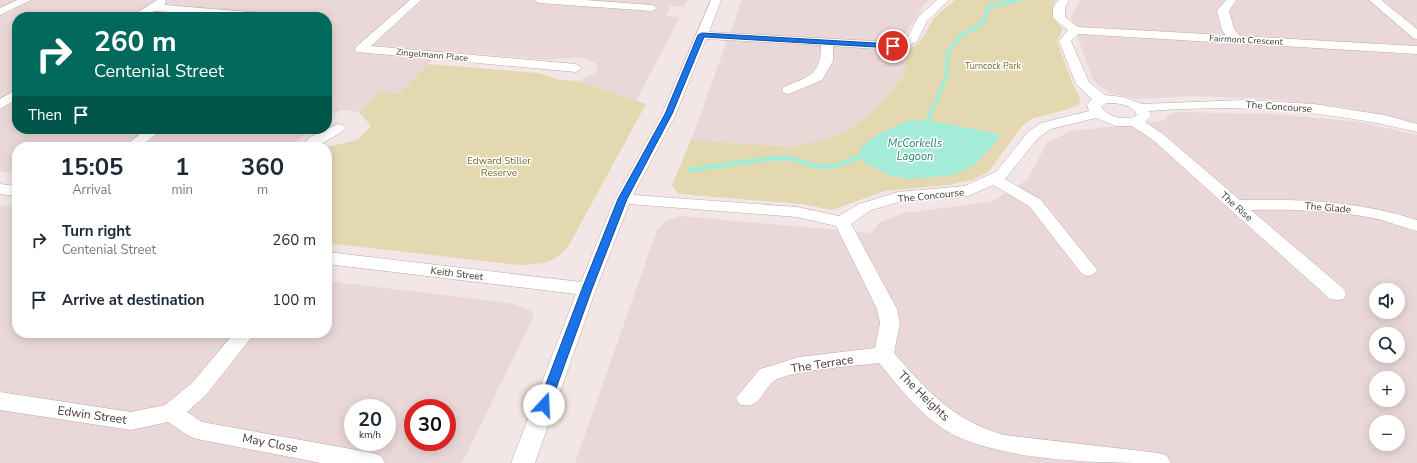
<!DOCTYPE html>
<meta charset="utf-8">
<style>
body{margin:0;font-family:"Nunito Sans",sans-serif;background:#f2f2f3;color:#1f2937;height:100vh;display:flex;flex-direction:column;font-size:15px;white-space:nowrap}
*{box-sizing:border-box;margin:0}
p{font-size:13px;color:#747a83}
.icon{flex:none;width:22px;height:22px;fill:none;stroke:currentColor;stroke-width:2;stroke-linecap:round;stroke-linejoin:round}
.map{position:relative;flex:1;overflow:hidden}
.drawer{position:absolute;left:12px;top:142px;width:320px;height:196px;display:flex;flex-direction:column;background:#fff;border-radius:16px;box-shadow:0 2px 10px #0003}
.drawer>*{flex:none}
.banner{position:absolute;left:12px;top:12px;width:320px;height:122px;border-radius:16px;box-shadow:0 2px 10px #0003;background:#00695c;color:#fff;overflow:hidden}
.buttons{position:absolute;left:1369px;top:283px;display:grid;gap:8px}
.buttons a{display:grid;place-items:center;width:36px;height:36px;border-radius:50%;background:#fff;box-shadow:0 2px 10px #0003;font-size:20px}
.speed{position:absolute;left:344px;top:399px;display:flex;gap:8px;font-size:20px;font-weight:700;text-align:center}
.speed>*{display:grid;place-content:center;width:52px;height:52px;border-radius:50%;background:#fff;box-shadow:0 2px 10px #0003;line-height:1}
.speed small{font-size:10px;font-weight:400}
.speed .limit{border:6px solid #d22;background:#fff;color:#111}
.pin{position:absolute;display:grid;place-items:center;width:34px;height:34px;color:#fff;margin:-17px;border:2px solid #fff;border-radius:50%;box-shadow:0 1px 4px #0007}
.me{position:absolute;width:44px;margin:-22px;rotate:20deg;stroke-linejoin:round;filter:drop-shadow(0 0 3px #0008)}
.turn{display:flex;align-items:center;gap:14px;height:84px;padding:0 16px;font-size:18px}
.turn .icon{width:52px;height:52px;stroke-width:2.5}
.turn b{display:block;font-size:28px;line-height:34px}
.then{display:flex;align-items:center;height:38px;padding:0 16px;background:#0003;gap:8px;font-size:15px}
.eta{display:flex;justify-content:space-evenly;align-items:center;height:68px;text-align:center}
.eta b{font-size:24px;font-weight:700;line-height:28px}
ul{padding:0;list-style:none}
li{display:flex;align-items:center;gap:12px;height:60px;padding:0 16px}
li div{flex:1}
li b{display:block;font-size:15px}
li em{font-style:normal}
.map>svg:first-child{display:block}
</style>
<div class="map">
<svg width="1417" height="463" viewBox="0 0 1417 463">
<rect width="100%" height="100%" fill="#f2e6e6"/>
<path fill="#ead8d8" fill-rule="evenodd" d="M0,0h687l-3,7 -14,-1 -4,10 14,1 -44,84 -58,-20 16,-7 4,-6 -3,-5 -9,-5 -11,-1 -25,3 -109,-9 -43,43 -18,-2 -21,20 -17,-2 -15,5v-98h-310v112h293l-19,18h-274v26l-17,-2z
M742,0h188l-4,2 -22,34 4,19 -5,22 -24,28 -34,28 -49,14 -105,-7z
M1080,0h337v123l-75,-16 -72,-8 -76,-3 -58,3 -26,-6 -17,-12 -22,-64z
M1176,112l100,2 84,8 57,13v328h-842l82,-233 9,-9 14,-5 191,17 8,-10 25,-10 87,-11 36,-22 20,-37 24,-12 92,-10 4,-5zM1376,290h22v22h-22zM1376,334h22v22h-22zM1376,378h22v22h-22zM1376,422h22v22h-22z
M0,205l17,3v125h310v-52l182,22 20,6 4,4 -1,7 -70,143h-462zM353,408h34v34h-34zM413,408h34v34h-34z"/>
<path fill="#e4d8b1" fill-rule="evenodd" d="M955,0h101c-8,12 -2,20 7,29l-6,12 16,44 6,10 1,9 -11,5 -36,9 -11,8 -34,46 -16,8 -24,5 -63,6 -53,19 -30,-6 -123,-10 -7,-9 19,-45 105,7 49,-14 34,-28 24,-28 6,-28 10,-6 15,-25zM928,120l70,14 2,3 -87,42 -23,-3 -26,-14z
M428,64l110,9 22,7 18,1 68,23 -77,141c-14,19 -27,19 -50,20l-192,-22v-96l30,-7 14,-14 -12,-14 21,-20 18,2z"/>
<path fill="#a5ecd8" d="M909,120h19l70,14 2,3 -25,28 -21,10 -41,4 -23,-3 -26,-14 -5,-13 19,-15z"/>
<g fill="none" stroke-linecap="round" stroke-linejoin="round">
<path stroke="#a5ecd8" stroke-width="4" d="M929,118l18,-44v-20l12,-17 24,-14 6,-17 30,-6"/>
<path stroke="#a5ecd8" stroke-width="5" d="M928,120l1,-3
M690,170c32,-4 63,-11 95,-12 10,0 17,4 27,7 19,5 32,-2 50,-9"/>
<g stroke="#bda9aa" stroke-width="1">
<path id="minor" d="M17,0h14l-31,15v-7z
M157,0h8l1,2 -2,3 112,9 6,3h-48l-79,-6 -11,6h-14z
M410,0h11l-50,46 205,18 6,4 -6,4 -219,-20 -2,-3 2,-3z
M534,0h51l67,5 6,3 -6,3 -113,-8z
M711,0h10l-12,32 183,10 16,-5 10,-20 19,-17h12l-22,21 -10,21 -24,8 -60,-4v15l-11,19 -33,14 -5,-1 -2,-3 2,-3c25,-11 37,-11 37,-42l-115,-6 -30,75 -43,81 164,12 42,9 20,-12 39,-12 67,-6 32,-15 31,-39 13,-9 48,-12 -2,-6 5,-6 -16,-15 -17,-43 9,-11 -15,-12v-10l6,-8h10l-4,8v9l13,10 148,8 -4,-5 -5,-19 9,-11h10l-7,11 5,18 6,7 177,10v8l-339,-20 -7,7 18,41 16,13 18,2 19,7 102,-4 70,4 70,11 33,9v8c-89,-22 -177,-28 -268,-21l2,5 -6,6 18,12 77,66c60,-1 119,1 177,20v11c-15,-4 -29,-10 -44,-13 -40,-8 -81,-9 -122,-8l93,79 2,5 -2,5 -7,1 -7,-1 -177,-159 -21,-14h-16l-20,-8 -45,11 -13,9 -33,41 36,21 53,66 3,4 -3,4 -6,2 -6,-2 -53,-68 -36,-21 -25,11 -69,6 -28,8 -20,14 46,85 3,14 -6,30c34,39 59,67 110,82l155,18 8,3 4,7c-65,0 -171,0 -226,-33 -26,-17 -46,-43 -66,-67 -21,3 -90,7 -105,18 -13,10 -14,30 -35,23l-3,-6 24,-29 39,-12 76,-9 5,-25 -3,-14 -41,-83 -39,-9 -168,-13 -33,85 -61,174h-24l65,-169 -249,-30v-12l254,30 34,-83 47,-85zM1107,103c10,0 25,1 30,12 -10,7 -31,2 -36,-9z
M1369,0h12l36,29v10l-4,-1z
M17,89v10l-17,10v-10z
M338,124l5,1 2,3 -2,3 -27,16h-15l9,-10z
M146,129h16l-22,18h-16z
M0,184l17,2v10l-17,-2z
M234,333h21l-49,62 -19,17 15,10 171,31 8,3 4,7h-64l-124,-24 -8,-3 -21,-14 -37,8 -131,-20v-18l131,20 34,-7 27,-22z"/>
</g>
<use href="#minor" fill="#fff" fill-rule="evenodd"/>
</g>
<path fill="#1a73e8" stroke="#114b97" d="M702,33l191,11 3,2 -3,2 -189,-11 -32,77 -45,85 -35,90 -42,116 -2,3h-8l-2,-3 44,-116 36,-90 47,-85 33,-79z"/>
<g text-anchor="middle" stroke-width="3" stroke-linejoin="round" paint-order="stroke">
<g font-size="9" fill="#443637" stroke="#fff">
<text transform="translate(1246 40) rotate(3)" y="3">Fairmont Crescent</text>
<text transform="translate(432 55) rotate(5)" y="3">Zingelmann Place</text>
</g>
<g font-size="9" fill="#736e2c" stroke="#fff">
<text x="993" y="69">Turncock Park</text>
</g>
<g font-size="10" fill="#443637" stroke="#fff">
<text transform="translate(1279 106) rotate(4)" y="4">The Concourse</text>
<text transform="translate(931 195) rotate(-6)" y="4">The Concourse</text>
<text transform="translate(1237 206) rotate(41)" y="4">The Rise</text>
<text transform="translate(1328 207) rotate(5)" y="4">The Glade</text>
<text transform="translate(457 273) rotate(7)" y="4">Keith Street</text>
</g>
<g font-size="10" fill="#736e2c" stroke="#fff">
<text x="499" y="164">Edward Stiller<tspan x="499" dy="12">Reserve</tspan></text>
</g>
<g font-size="11" font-style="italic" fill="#2c846c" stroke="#fff">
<text x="915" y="147">McCorkells<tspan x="915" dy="13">Lagoon</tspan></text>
</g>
<g font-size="12" fill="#443637" stroke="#fff">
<text transform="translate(822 364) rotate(-9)" y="4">The Terrace</text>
<text transform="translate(924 396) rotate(44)" y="4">The Heights</text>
<text transform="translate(92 415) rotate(8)" y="4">Edwin Street</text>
<text transform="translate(270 443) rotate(11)" y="4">May Close</text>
</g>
</g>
</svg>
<div class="buttons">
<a><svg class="icon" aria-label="sound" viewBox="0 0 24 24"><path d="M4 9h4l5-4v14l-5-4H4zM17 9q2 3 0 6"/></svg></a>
<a><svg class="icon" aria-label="search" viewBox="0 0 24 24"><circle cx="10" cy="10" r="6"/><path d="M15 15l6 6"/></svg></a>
<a>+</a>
<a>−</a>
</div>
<div class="speed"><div>20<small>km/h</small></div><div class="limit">30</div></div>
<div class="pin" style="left:893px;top:46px;background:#d93025"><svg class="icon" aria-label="arrive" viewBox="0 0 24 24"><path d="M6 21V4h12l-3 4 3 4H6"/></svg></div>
<svg class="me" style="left:544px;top:405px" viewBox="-20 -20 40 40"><circle r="19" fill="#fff"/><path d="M0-13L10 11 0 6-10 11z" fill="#1a73e8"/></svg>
<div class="banner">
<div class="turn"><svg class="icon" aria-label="right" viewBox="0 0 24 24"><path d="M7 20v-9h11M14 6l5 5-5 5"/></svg><div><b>260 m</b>Centenial Street</div></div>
<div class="then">Then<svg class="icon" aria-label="arrive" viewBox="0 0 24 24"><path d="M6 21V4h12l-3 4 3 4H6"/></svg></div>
</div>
<section class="drawer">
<div class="eta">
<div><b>15:05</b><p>Arrival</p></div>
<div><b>1</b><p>min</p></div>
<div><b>360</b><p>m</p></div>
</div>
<ul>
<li><svg class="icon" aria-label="right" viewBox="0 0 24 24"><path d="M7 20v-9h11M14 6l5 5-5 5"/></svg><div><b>Turn right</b><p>Centenial Street</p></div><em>260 m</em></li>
<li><svg class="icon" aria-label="arrive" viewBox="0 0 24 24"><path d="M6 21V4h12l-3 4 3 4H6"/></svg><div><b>Arrive at destination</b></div><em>100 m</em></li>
</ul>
</section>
</div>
